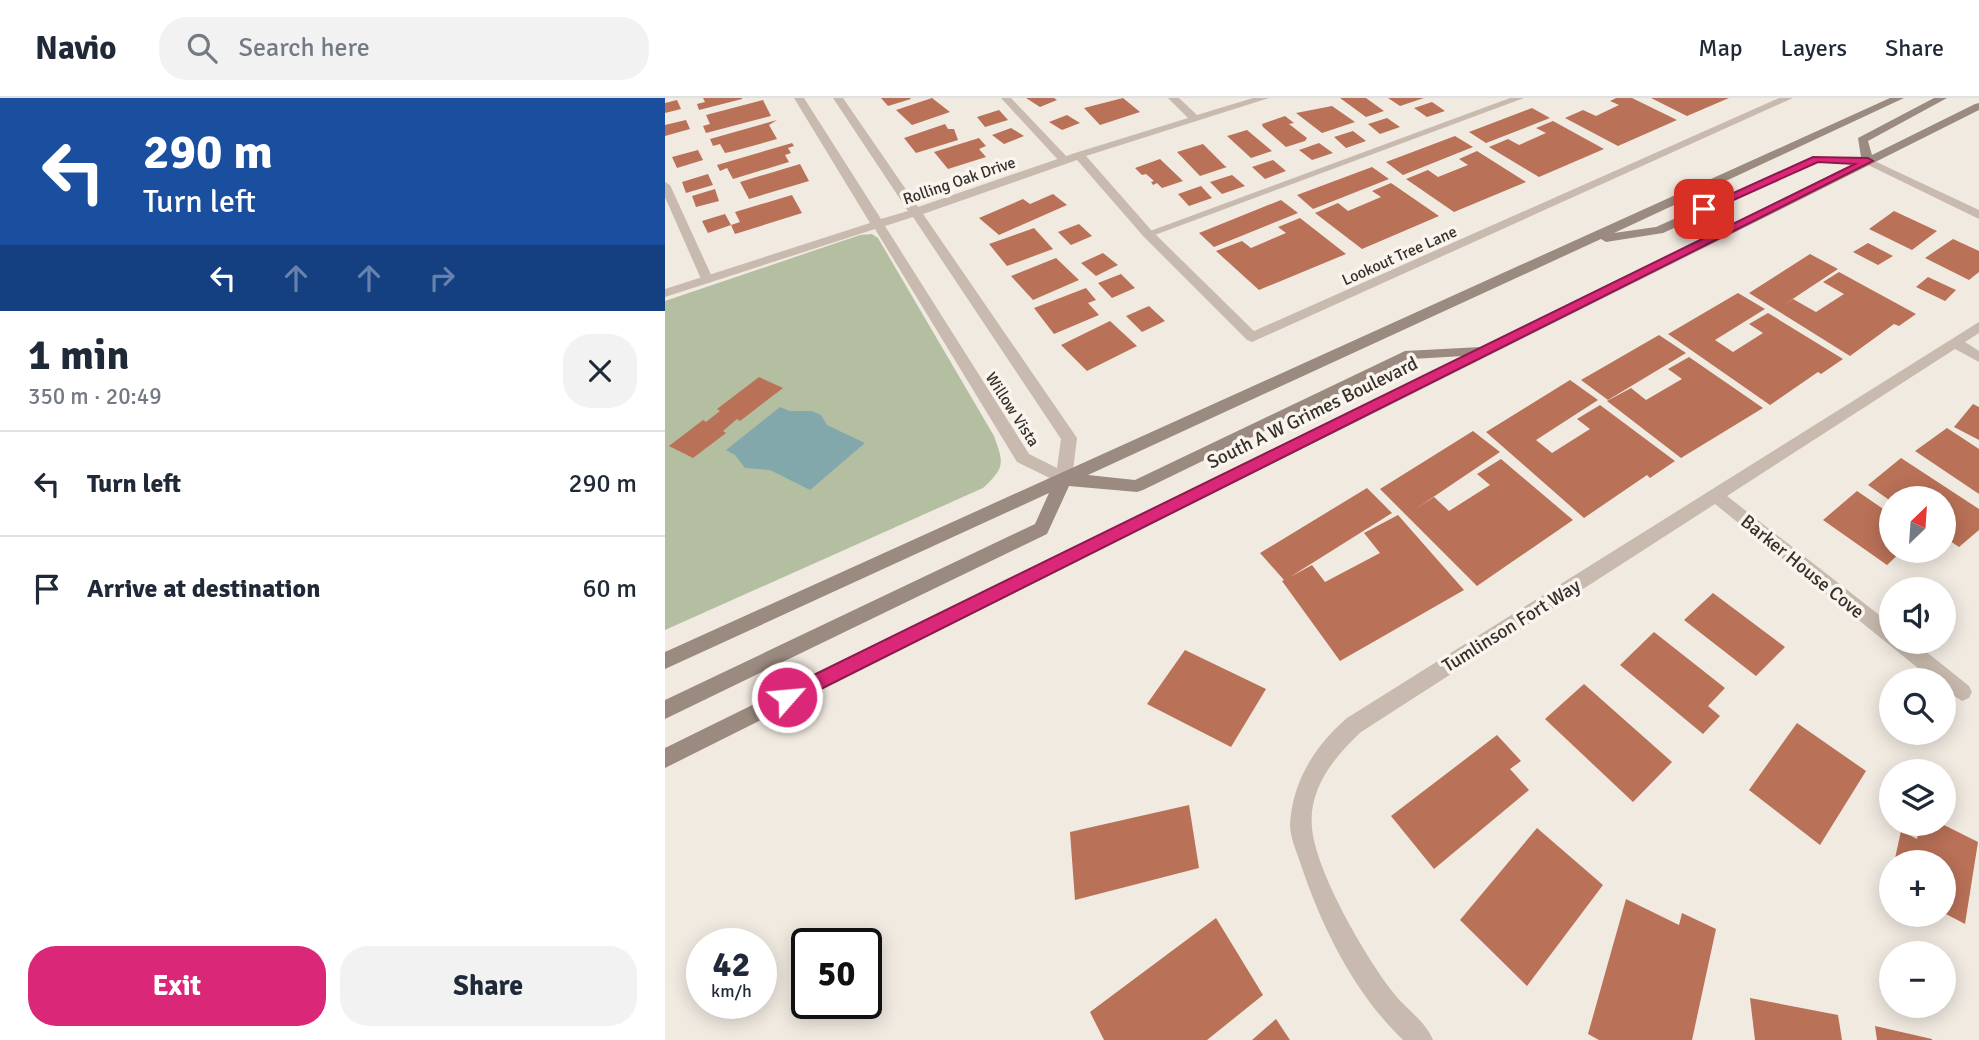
<!DOCTYPE html>
<meta charset="utf-8">
<style>
body{margin:0;font-family:Signika,sans-serif;background:#f2f2f3;color:#1f2937;height:100vh;display:flex;flex-direction:column;font-size:26px;white-space:nowrap}
*{box-sizing:border-box;margin:0}
p{font-size:23px;color:#747a83}
.icon{flex:none;width:38px;height:38px;fill:none;stroke:currentColor;stroke-width:2;stroke-linecap:round;stroke-linejoin:round}
.map{position:relative;flex:1;overflow:hidden}
.panel{display:flex;flex-direction:column;background:#fff;width:665px}
.panel>*{flex:none}
.top-card{background:#1a4fa0;color:#fff;overflow:hidden}
.needle{width:46px;rotate:25deg}
.fabs{position:absolute;left:1214px;top:388px;display:grid;gap:14px}
.fabs a{display:grid;place-items:center;width:77px;height:77px;border-radius:50%;background:#fff;box-shadow:0 4px 18px #0003;font-size:35px}
.speed{position:absolute;left:21px;top:830px;display:flex;gap:14px;font-size:35px;font-weight:700;text-align:center}
.speed>*{display:grid;place-content:center;width:91px;height:91px;border-radius:50%;background:#fff;box-shadow:0 4px 18px #0003;line-height:1}
.speed small{font-size:18px;font-weight:400}
.speed .limit{border:4px solid #111;border-radius:10px;background:#fff;color:#111}
.pin{position:absolute;display:grid;place-items:center;width:60px;height:60px;color:#fff;margin:-30px;border-radius:14px;box-shadow:0 4px 10px #0006}
.me{position:absolute;width:77px;margin:-38px;rotate:63deg;stroke-linejoin:round;filter:drop-shadow(0 0 5px #0008)}
.turn{display:flex;align-items:center;gap:24px;height:147px;padding:0 28px;font-size:32px}
.turn .icon{width:91px;height:91px;stroke-width:2.5}
.turn b{display:block;font-size:49px;line-height:60px}
.lanes{display:flex;align-items:center;height:66px;padding:0 28px;background:#0003;justify-content:center;gap:35px;direction:ltr}
.lanes .off{opacity:.35}
.round{display:grid;place-items:center;flex:none;width:74px;height:74px;border-radius:28px;background:#f2f2f3}
.head{display:flex;align-items:center;justify-content:space-between;height:119px;padding:0 28px}
h1{font-size:42px;font-weight:700;line-height:52px}
.button{display:flex;gap:14px;margin-top:auto;padding:14px 28px}
.button a{flex:1;height:80px;border-radius:28px;background:#db2777;color:#fff;font-size:28px;font-weight:700;line-height:80px;text-align:center}
.button a+a{background:#f2f2f3;color:#1f2937}
ul{padding:0;list-style:none}
li{display:flex;align-items:center;gap:21px;height:105px;padding:0 28px;border-top:2px solid #e0e1e3}
li div{flex:1}
li b{display:block;font-size:26px}
li em{font-style:normal}
header{display:flex;align-items:center;gap:42px;box-sizing:border-box;height:98px;padding:0 35px;background:#fff;border-bottom:2px solid #e0e1e3}
header strong{font-size:33px}
nav{display:flex;gap:38px;margin-inline-start:auto;font-size:24px}
.search{width:490px;height:63px;background:#f2f2f3;display:flex;align-items:center;gap:18px;box-sizing:border-box;padding:0 24px;border-radius:28px;color:#747a83;font-size:26px}
main{display:flex;flex:1;min-height:0}
.map>svg:first-child{display:block}
</style>
<header>
<strong>Navio</strong>
<div class="search"><svg class="icon" aria-label="search" viewBox="0 0 24 24"><circle cx="10" cy="10" r="6"/><path d="M15 15l6 6"/></svg>Search here</div>
<nav><a>Map</a><a>Layers</a><a>Share</a></nav>
</header>
<main>
<section class="panel">
<div class="top-card">
<div class="turn"><svg class="icon" aria-label="left" viewBox="0 0 24 24"><path d="M17 20v-9H6M10 6l-5 5 5 5"/></svg><div><b>290 m</b>Turn left</div></div>
<div class="lanes"><svg class="icon" aria-label="left" viewBox="0 0 24 24"><path d="M17 20v-9H6M10 6l-5 5 5 5"/></svg><svg class="icon off" aria-label="ahead" viewBox="0 0 24 24"><path d="M12 20V5M6 11l6-6 6 6"/></svg><svg class="icon off" aria-label="ahead" viewBox="0 0 24 24"><path d="M12 20V5M6 11l6-6 6 6"/></svg><svg class="icon off" aria-label="right" viewBox="0 0 24 24"><path d="M7 20v-9h11M14 6l5 5-5 5"/></svg></div>
</div>
<div class="head"><div><h1>1 min</h1><p>350 m · 20:49</p></div><a class="round"><svg class="icon" aria-label="close" viewBox="0 0 24 24"><path d="M6 6l12 12M18 6L6 18"/></svg></a></div>
<ul>
<li><svg class="icon" aria-label="left" viewBox="0 0 24 24"><path d="M17 20v-9H6M10 6l-5 5 5 5"/></svg><div><b>Turn left</b></div><em>290 m</em></li>
<li><svg class="icon" aria-label="arrive" viewBox="0 0 24 24"><path d="M6 21V4h12l-3 4 3 4H6"/></svg><div><b>Arrive at destination</b></div><em>60 m</em></li>
</ul>
<div class="button"><a>Exit</a><a>Share</a></div>
</section>
<div class="map">
<svg width="1314" height="942" viewBox="0 0 1314 942">
<rect width="100%" height="100%" fill="#f1eae1"/>
<path fill="#b4bfa2" d="M207,136l6,4 116,198c10,28 11,31 -11,52l-318,142v-329l195,-66z"/>
<path fill="#83a8ab" d="M115,309l10,4h22l9,4 6,10 38,18 -55,47 -40,-20 -25,-2 -10,-13 -9,-5z"/>
<path fill="#b97157" d="M38,0h39v1l-43,11 -2,-6 8,-2z
M216,0h29l1,1 -23,7z
M267,0l18,14 -38,13 -16,-15z
M361,0h28l3,2 -17,7z
M458,0l17,14 -40,13 -16,-17z
M675,0h26l18,13 -18,6z
M723,0h36l-24,8z
M951,0h16l45,22 -59,26 -53,-28 18,-8 13,6 23,-11 -9,-4z
M986,0h78l-42,18z
M12,2l4,9 -16,4v-10z
M98,2l8,16 -65,17 -3,-7 7,-2 -4,-9z
M767,4l13,9 -18,6 -13,-9z
M667,8l23,16 -33,11 -26,-20z
M867,10l18,10 -64,25 -17,-11z
M334,12l9,10 -23,7 -8,-10z
M402,17l13,8 -18,7 -13,-8z
M620,18l9,7 -5,1 18,14 -2,3 -19,6 -23,-20 -1,-3z
M722,20l13,9 -20,7 -12,-10z
M21,22l4,9 -25,7v-11z
M112,22l-8,5 8,14 -43,12 -9,2 -5,-9 -7,2 -3,-7z
M888,23l51,28 -65,28 -50,-30 19,-8 11,6 27,-12 -10,-5z
M280,26l3,5h6l4,11 -42,13 -12,-15z
M346,30l13,8 -20,8 -12,-9z
M582,32l25,21 -21,7 -24,-22z
M688,33l13,10 -20,7 -12,-11z
M790,38l18,11 -70,28 -17,-13z
M314,40l7,8 -7,3 7,8 -38,12 -14,-17z
M127,45l2,3 -6,2 3,5 -6,2 4,7 -56,17 -6,-11 -7,3 -3,-6z
M654,45l14,10 -21,7 -13,-10z
M538,46l22,22 2,1 -27,9 -23,-24z
M33,52l5,10 -26,8 -5,-11z
M812,53l49,31 -72,30 -48,-33 22,-9 10,7 30,-12 -9,-6z
M495,61l23,22 -21,7 -5,-5 -4,2 -2,-3 3,-1 -8,-7 -4,1 -7,-7z
M608,62l13,11 -21,8 -13,-12z
M135,66l9,17 -60,18 -9,-17z
M707,69l17,12 -76,30 -16,-14z
M43,76l5,11 -27,8 -4,-11z
M567,77l13,11 -23,8 -12,-12z
M726,85l48,33 -77,33 -47,-36 23,-10 10,8 33,-14 -9,-6z
M536,88l11,12 -23,8 -11,-12z
M50,91l4,12 -23,6 -4,-11z
M388,96l14,11 -68,30 -20,-17 44,-19 7,5z
M127,97l10,18 -67,21 -4,-9 9,-3 -5,-10z
M616,102l17,13 -84,34 -15,-14z
M1229,113l43,20 -25,19 -43,-21z
M60,116l6,11 -23,8 -6,-12z
M635,120l46,36 -87,36 -43,-39 26,-10 9,7 35,-15 -8,-6z
M414,126l13,12 -21,9 -13,-13z
M369,130l19,21 -46,17 -18,-22z
M1288,141l26,12v21l-10,8 -44,-22z
M1203,145l25,13 -15,9 -25,-13z
M438,155l15,12 -22,11 -15,-13z
M1145,156l28,15 -56,37 11,-7 23,13 28,-18 -21,-12 16,-10 77,42 -17,12 -5,-2 -44,32 -101,-63z
M391,160l23,22 -46,20 -22,-24z
M456,176l14,14 -23,10 -14,-15z
M1263,179l28,13 -11,11 -29,-14z
M421,190l10,12 -8,3 11,12 -45,19 -20,-26z
M1073,195l27,16 -50,31 18,12 30,-19 -14,-9 19,-11 75,46 -22,15 -3,-2 -48,33 -102,-71z
M484,208l16,15 -23,11 -16,-16z
M445,223l27,25 -50,25 -26,-26z
M994,237l27,18 -78,47 -27,-20z
M1024,259l74,51 -82,50 -74,-57 24,-13 15,12 36,-21 -14,-10z
M94,279l24,11 -43,33 -3,-2 -14,12 3,2 -33,25 -24,-12 34,-26 3,2 14,-11 -3,-2z
M905,282l28,20 -62,40 16,13 38,-24 -13,-10 23,-14 75,56 -25,17 -3,-3 -63,43 -98,-86z
M1308,306l6,3v33l-25,-13z
M1282,330l32,21v45l-64,-43z
M808,333l27,21 -86,58 20,-13 15,14 41,-26 -13,-11 24,-15 72,61 -96,66 -97,-97z
M1236,360l78,51v21l-20,17 -15,-10v-38h-52v3l-24,-17z
M702,390l25,25 -102,64 22,-12 13,17 55,-29 -16,-20 34,-18 66,75 -124,71 -58,-80 2,-1 -24,-27z
M1192,393l35,24v36h10l-15,14 -64,-45z
M1048,495l72,54 -29,29 -72,-56z
M989,534l71,56 -17,18 12,10 -17,18 -83,-69z
M520,552l81,39 -35,58 -84,-43z
M919,586l88,78 -39,40 -88,-83z
M1132,625l69,48 -46,74 -71,-55z
M832,637l24,26 -11,8 19,21 -95,79 -43,-53z
M524,707l10,63 -124,32 -5,-68z
M1255,726h22l36,18 -13,82 -21,-11v-50h-50l7,-32 16,8z
M872,730l66,57 -76,101 -67,-66z
M961,801l53,26 3,-12 34,16 -24,111h-93l-11,-6z
M551,820l47,77 -56,45h-103l-14,-28z
M1085,900l88,17 4,25h-87z
M611,921l14,21h-38z
M1210,928l57,13v1h-55z"/>
<g fill="none" stroke-linecap="round" stroke-linejoin="round">
<path fill="#c8baae" fill-rule="evenodd" d="M336,0h10l57,60v4h-8z
M845,0h14l-372,138 -10,-2z
M0,84l5,3 43,94 -2,3 -4,1 -6,-4 -36,-82z"/>
<path fill="#c8baae" fill-rule="evenodd" d="M129,0h10l77,121 27,-8 -75,-113h10l75,109 157,-54 113,-35 -20,-20h11l18,17 56,-17h16l-183,58 66,75 102,100 525,-233h14l-541,244 -5,-2 -103,-103 -67,-77 -154,54 154,224 -5,41 -8,6 -47,-23 -142,-233 -210,68v-8l205,-66zM248,119l148,222 -4,29 -28,-14 -144,-228z
M1203,60l111,52v9l-115,-56v-4z
M1314,224v11l-14,9 14,9v11l-24,-13 -228,147 165,129v17h22l55,44 3,6 -3,6 -7,3 -18,-12v-8h-10l-219,-177 -354,228c-27,25 -53,57 -49,96 4,44 53,128 80,163 12,17 34,30 41,49h-30c-48,-46 -81,-112 -102,-175 -4,-13 -11,-27 -11,-41 3,-44 25,-78 57,-106z"/>
<path fill="#9b8a7f" fill-rule="evenodd" d="M1225,0h14l-290,135 42,-6 156,-70h49l-3,-19 76,-40h13l-79,43 4,14 103,-51 4,-1v7l-1314,658v-20l798,-392 -51,3 -269,131 -6,2 -68,-6 -22,48 -382,185v-19l370,-176 14,-31 -384,176v-17zM1153,64l35,2 -372,183 -76,4 -270,129 -47,-5 513,-236 5,3 57,-9z"/>
</g>
<path fill="#db2777" stroke="#8e194d" stroke-width="2" d="M1148,59l55,1 5,3 -1080,542h-12l-3,-6 3,-6 1074,-527 -37,-2 -111,50 -9,-3z"/>
<g text-anchor="middle" stroke-width="7" stroke-linejoin="round" paint-order="stroke">
<g font-size="16" fill="#37302b" stroke="#f9f4ed">
<text transform="translate(294 82) rotate(-19)" y="6">Rolling Oak Drive</text>
<text transform="translate(734 157) rotate(-24)" y="6">Lookout Tree Lane</text>
<text transform="translate(348 311) rotate(57)" y="6">Willow Vista</text>
</g>
<g font-size="19" fill="#37302b" stroke="#f9f4ed">
<text transform="translate(647 314) rotate(-26)" y="7">South A W Grimes Boulevard</text>
<text transform="translate(1138 468) rotate(39)" y="7">Barker House Cove</text>
<text transform="translate(846 527) rotate(-32)" y="7">Tumlinson Fort Way</text>
</g>
</g>
</svg>
<div class="fabs">
<a><svg class="needle" viewBox="-14 -14 28 28"><path d="M0-13l5 13h-10z" fill="#e53935"/><path d="M0 13l5-13h-10z" fill="#747a83"/></svg></a>
<a><svg class="icon" aria-label="sound" viewBox="0 0 24 24"><path d="M4 9h4l5-4v14l-5-4H4zM17 9q2 3 0 6"/></svg></a>
<a><svg class="icon" aria-label="search" viewBox="0 0 24 24"><circle cx="10" cy="10" r="6"/><path d="M15 15l6 6"/></svg></a>
<a><svg class="icon" aria-label="layers" viewBox="0 0 24 24"><path d="M12 4l9 5-9 5-9-5zM3 14l9 5 9-5"/></svg></a>
<a>+</a>
<a>−</a>
</div>
<div class="speed"><div>42<small>km/h</small></div><div class="limit">50</div></div>
<div class="pin" style="left:1039px;top:111px;background:#d93025"><svg class="icon" aria-label="arrive" viewBox="0 0 24 24"><path d="M6 21V4h12l-3 4 3 4H6"/></svg></div>
<svg class="me" style="left:122px;top:599px" viewBox="-20 -20 40 40"><circle r="17" fill="#db2777" stroke="#fff" stroke-width="3"/><path d="M0-11L8 9 0 5-8 9z" fill="#fff"/></svg>
</div>
</main>
